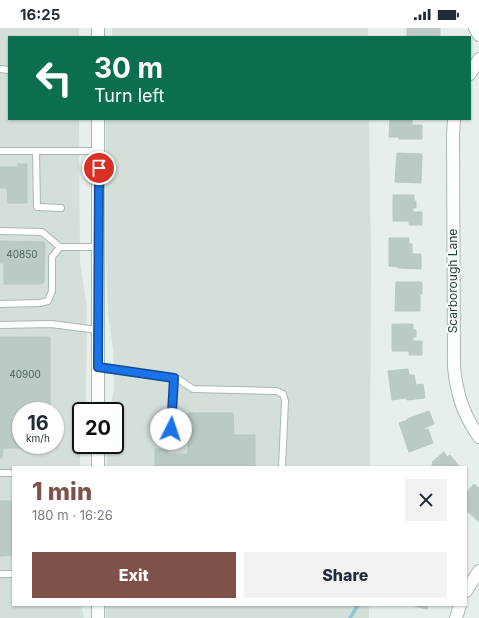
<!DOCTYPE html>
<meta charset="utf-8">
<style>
body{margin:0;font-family:Inter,sans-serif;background:#f2f2f3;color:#1f2937;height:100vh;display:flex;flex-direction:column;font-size:15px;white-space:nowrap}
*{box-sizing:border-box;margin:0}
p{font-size:13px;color:#747a83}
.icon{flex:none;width:22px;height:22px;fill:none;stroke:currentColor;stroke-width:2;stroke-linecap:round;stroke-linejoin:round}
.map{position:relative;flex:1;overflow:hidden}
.details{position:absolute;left:12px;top:438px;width:455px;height:140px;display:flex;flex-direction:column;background:#fff;border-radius:0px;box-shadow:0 1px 3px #0004}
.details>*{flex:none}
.guide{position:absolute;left:8px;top:8px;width:463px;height:84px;border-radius:0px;box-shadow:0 1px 3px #0004;background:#0b6e4f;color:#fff;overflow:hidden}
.speed{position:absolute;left:12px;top:374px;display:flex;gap:8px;font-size:20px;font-weight:700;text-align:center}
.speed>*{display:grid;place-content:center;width:52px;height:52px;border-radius:50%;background:#fff;box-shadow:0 1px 3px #0004;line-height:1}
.speed small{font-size:10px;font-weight:400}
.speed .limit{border:2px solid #111;border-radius:6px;background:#fff;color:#111}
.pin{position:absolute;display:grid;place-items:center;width:34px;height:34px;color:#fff;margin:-17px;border:2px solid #fff;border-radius:50%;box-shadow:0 1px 4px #0007}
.me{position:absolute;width:44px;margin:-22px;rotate:4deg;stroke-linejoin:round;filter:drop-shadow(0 0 3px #0008)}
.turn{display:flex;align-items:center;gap:14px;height:84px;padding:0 20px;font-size:18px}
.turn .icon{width:52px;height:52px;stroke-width:2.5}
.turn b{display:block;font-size:28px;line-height:34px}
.round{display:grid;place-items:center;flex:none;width:42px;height:42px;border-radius:0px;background:#f2f2f3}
.head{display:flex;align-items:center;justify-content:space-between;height:68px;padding:0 20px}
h1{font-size:24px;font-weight:800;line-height:30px;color:#7f5249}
.primary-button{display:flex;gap:8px;margin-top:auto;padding:8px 20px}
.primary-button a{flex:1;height:46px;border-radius:0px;background:#7f5249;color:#fff;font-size:16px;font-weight:800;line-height:46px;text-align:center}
.primary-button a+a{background:#f2f2f3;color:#1f2937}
.status{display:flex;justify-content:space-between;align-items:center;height:28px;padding:0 20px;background:#fff;direction:ltr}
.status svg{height:11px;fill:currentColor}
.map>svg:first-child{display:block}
</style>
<div class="status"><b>16:25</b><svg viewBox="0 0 49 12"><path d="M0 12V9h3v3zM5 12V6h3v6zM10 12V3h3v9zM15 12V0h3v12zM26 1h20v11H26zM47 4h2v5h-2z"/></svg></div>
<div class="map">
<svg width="479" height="590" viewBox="0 0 479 590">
<rect width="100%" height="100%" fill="#e6efeb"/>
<path fill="#d4dfda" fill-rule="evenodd" d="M0,0h79v9h-70v82h70l1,144 7,44 -1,96 -1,8h-4l-1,56h-67v138h68l3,13h-84zM21,383h34v34h-34z
M112,0h256v9h-256z
M106,91h263l2,140 -1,208h-263v-22h8v-34h-5l4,-23 -1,-39 -5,-36 -2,-51z
M106,577h263v13h-263z"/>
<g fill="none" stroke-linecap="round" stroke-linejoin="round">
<path stroke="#8ec9d4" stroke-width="3.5" d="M350,590l8,-13"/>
</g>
<path fill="#bbcac4" stroke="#b8c9c2" d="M407,0h33v9h-33z
M390,91h22v6h10v14h-23v-2h-10z
M397,125l25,1 -1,29 -26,-1z
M18,136h9v39h-19l-1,-15h-7v-21h17z
M393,167h21v6h2v7h-3v4h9v13h-13v-4h-16z
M389,210h20v6h3v10h9v15l-23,-1v-1l-9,-1z
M0,213l44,1 1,3 -1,37 -3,2h-37v-21h-4z
M396,254h26v12h-2v17h-25z
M392,296h21v6h3v7h-3v4h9v14h-13v-4h-17z
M0,309h50v74h-29v34h29v3h-47l-1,10h-2z
M408,341l1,6h5l2,10 7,-1 2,14 -18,2v-2l-15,2 -4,-29z
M429,383l5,13 -10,4 1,2 3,-1 5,14 -24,9 -10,-29 9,-3 -1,-1z
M188,385h45l1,22h21v32h-100v-18h13v5h20z
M444,424l3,5 3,-2 9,11 -29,1 3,-3 -1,-2z
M474,456l5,4v34l-13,-12v-8l2,-2 -2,-2v-5z
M0,473h13v54l-13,1z
M410,577h18l-1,4z"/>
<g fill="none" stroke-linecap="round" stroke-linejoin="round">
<g stroke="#a8b8b2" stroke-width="8">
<path id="lane" d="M0,41l9,1
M0,123h98
M36,123l1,56 24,1
M0,203l42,1 18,15h38
M0,276l40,-1 8,-2 4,-10v-34l8,-10
M0,297l51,-1 47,6
M98,339l80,12 15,10 83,2 7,3 2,7 -3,66
M171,401l3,-50
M0,445h13
M0,546h13"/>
</g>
<g stroke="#a8b8b2" stroke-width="14">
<path id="street" d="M475,0l4,7
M470,46l9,-15
M454,91l-1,15 1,233c3,28 9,47 25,70
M466,563l13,-20
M456,590l4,-13"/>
</g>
<g stroke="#a4bbb3" stroke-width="14">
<path id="secondary" d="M98,9v-9
M98,383v-292
M98,439v-22
M98,590v-13"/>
</g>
<use href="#lane" stroke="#fff" stroke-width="6"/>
<use href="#street" stroke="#fff" stroke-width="12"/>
<use href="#secondary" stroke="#fff" stroke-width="12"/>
</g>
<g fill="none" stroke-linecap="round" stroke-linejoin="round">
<g stroke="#114b97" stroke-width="10">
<path id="route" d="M99,140l-1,199 76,11 -3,51"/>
</g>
<use href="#route" stroke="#1a73e8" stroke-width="7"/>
</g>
<g text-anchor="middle" stroke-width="4" stroke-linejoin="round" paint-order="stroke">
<g font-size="10" fill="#4a645c">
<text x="22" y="230">40850</text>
<text x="25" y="350">40900</text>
</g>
<g font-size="12" fill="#24423a" stroke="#f7fbf9">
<text transform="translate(453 253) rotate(-90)" y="4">Scarborough Lane</text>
</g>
</g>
</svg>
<div class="speed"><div>16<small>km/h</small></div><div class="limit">20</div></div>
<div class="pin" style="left:99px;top:140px;background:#d93025"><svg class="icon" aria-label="arrive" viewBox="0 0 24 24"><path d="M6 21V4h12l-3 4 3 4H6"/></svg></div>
<svg class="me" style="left:171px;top:401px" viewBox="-20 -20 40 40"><circle r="19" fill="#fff"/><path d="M0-13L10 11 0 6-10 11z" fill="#1a73e8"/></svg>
<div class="guide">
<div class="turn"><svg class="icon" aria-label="left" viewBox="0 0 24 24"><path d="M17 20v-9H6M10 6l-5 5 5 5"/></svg><div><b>30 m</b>Turn left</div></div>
</div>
<section class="details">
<div class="head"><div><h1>1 min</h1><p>180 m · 16:26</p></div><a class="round"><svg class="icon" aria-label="close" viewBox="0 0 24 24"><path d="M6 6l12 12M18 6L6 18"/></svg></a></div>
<div class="primary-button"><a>Exit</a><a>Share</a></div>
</section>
</div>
